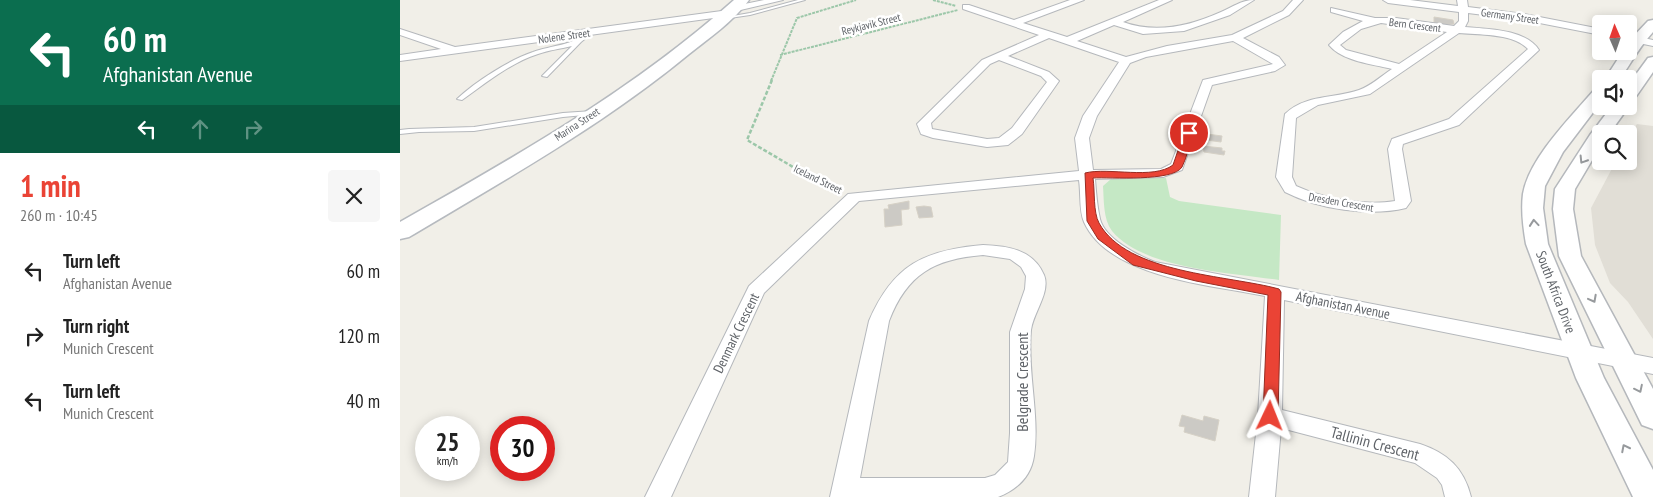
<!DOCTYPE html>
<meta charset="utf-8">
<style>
body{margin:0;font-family:"PT Sans Narrow",sans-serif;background:#f6f6f6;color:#222;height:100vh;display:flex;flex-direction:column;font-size:19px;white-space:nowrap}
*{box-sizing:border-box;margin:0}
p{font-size:16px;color:#767676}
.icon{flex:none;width:28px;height:28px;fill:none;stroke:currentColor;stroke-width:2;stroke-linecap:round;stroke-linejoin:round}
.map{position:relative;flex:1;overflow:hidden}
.drawer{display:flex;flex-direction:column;background:#fff;width:400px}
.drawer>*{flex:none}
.top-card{background:#0b6e4f;color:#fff;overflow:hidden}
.needle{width:32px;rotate:358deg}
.fabs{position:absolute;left:1192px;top:15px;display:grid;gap:10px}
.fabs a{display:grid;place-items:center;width:45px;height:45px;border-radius:5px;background:#fff;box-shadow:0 2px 12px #0003;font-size:25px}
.speed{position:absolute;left:15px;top:416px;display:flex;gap:10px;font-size:25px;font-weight:700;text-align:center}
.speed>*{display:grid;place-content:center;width:65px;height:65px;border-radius:50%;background:#fff;box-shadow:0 2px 12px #0003;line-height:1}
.speed small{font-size:12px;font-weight:400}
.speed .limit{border:8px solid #d22;background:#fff;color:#111}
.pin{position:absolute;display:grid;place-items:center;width:42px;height:42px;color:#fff;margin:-21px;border:2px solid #fff;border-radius:50%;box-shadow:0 1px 5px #0007}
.me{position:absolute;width:55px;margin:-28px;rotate:2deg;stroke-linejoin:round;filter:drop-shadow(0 0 4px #0008)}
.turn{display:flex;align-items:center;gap:18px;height:105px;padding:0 20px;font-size:22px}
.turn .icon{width:65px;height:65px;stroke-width:2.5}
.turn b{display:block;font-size:35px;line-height:42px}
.lanes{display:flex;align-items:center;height:48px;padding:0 20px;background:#0003;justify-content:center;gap:25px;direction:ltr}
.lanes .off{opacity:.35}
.round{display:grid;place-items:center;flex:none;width:52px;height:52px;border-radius:5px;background:#f6f6f6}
.headline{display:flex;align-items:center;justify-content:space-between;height:85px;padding:0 20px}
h1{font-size:30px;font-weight:800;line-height:38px;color:#ea4335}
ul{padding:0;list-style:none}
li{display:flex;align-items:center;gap:15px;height:65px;padding:0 20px}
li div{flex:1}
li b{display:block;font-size:19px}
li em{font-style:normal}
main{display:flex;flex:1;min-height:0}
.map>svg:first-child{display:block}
</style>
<main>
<section class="drawer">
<div class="top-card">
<div class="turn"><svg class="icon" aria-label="left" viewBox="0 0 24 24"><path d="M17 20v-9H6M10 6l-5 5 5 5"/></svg><div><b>60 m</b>Afghanistan Avenue</div></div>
<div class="lanes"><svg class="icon" aria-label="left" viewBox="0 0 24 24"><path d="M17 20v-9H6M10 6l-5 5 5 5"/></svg><svg class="icon off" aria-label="ahead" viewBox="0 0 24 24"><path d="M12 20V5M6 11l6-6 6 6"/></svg><svg class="icon off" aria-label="right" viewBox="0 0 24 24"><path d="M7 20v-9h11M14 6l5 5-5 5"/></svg></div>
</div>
<div class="headline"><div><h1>1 min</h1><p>260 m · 10:45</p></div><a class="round"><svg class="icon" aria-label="close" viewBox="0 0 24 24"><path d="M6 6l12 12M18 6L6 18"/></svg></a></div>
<ul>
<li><svg class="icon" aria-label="left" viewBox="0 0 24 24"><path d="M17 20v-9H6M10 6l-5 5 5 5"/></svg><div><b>Turn left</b><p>Afghanistan Avenue</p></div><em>60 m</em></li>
<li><svg class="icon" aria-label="right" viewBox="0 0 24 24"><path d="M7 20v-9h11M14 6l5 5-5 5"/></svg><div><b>Turn right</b><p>Munich Crescent</p></div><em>120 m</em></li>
<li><svg class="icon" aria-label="left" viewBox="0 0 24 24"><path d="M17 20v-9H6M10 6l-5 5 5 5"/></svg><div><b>Turn left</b><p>Munich Crescent</p></div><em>40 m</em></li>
</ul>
</section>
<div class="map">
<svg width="1253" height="497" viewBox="0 0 1253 497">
<rect width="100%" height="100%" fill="#f1efe8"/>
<path fill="#e1ded6" d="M1237,124l16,2v213l-25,-37 -18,-19 -15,-38 -4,-37 25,-47h13v-22z"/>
<path fill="#c5e8c5" d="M721,177l45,1 4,19 9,4 102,14 -2,65c-47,-7 -136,-11 -167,-49 -9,-12 -8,-31 -9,-45l8,-7z"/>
<path fill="#cccac5" stroke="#d6d1c6" d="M1034,17l19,3 1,4 -20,1z
M807,134l15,2 -1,6 -15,-2z
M803,146l19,2v3h3l-1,4 -20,-3z
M509,201v8l-8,1 1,15 -17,2 -1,-18h5l-1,-4z
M524,206l7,1 2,10 -14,1 -3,-11z
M782,415l21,6 1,-5 15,4 -4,21 -31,-9 1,-5 -6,-1z"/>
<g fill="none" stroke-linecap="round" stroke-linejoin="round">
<g stroke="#b5b8bc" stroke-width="2">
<path id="service" d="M398,0h7l-55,15 -27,4 -2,-1 29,-5z
M187,32l5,1 -11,9 -34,35 -5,-1 30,-30c-12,3 -23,4 -34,8 -28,9 -52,29 -76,46l-5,-1c18,-17 52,-39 76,-47 19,-7 39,-6 54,-20z
M193,111l2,1v2l-32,3 -89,14 -55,1 -19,2v-4l9,-1 65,-2 89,-14z"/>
</g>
<g stroke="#b5b8bc" stroke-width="2">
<path id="minor" d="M364,0h19l-51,12 -1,3 -3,1 -328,45v-6l41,-6 -41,-14v-6l55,18 274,-37 1,-3z
M670,0h14l-61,23 44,14 92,-37h13l-49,22c33,12 67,4 98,-10 12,-5 20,-12 33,-12l-24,15 -46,16 -41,3 -29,-9 -37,16 49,16 41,-11 65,-11 51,-24 10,-11h10l-14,15 -46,23 36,19 6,8 -10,6 -63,14 -30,85 -19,7 -68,2c1,13 2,27 5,40 5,20 37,36 55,43l498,96v16l-369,-74 -2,110 138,34c27,9 44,24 51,53h-26l-3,-12 -5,-7 -22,-15 -134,-35 -6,69h-26l9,-81 7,-120c-53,-11 -156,-18 -181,-74 -5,-11 -3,-29 -5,-42l-220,21 -95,92 -93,204h-26l104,-211 99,-92 231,-23 -4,-33 8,-22 36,-54 -70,-24 -41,18 41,16 10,9 -37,53 -14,11 -21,2 -54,-9 -12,-4 -4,-10 65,-64 57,-25 -76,-26v-4h6l45,15zM833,41l40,23 -70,16 -32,84 -10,5 -68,1 -4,-32 8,-22 33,-53 16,-6zM599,60l42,16 6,6 -35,46 -13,10 -12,1 -55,-10 -1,-6 59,-59z
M983,0h27l48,6 -1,-6h10l1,7 56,7 77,15v6l-77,-15 -56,-7v8l-3,6c22,2 61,2 74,23l-80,75 -56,19 -1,5 9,52 -5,7c-37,9 -88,1 -121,-16l-9,-15 9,-63c21,-20 48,-15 74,-24 12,-4 22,-14 33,-21 -20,-5 -50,-8 -63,-24l14,-13 20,-11 -32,-9v-4l44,10h21l58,8 5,-5v-9l-71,-9zM981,23l66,9 -48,32 -53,-14 -6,-5 21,-16zM1059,33c20,2 54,0 69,16l-79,70 -57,20 -4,10 7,52c-30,5 -71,-2 -99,-15l-4,-9 4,-59 22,-13 52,-11z
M1229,35l24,5v6l-24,-5z
M583,245c24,1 50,4 61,30 7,17 -11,38 -13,55 -4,41 9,86 3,126 -3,21 -18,34 -36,41h-168l39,-176c24,-56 55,-71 114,-76zM583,255l27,4 11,8 5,9 -1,13 -15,43v101l-2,29 -13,13 -10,3h-125l29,-157c18,-47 45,-62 94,-66z"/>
</g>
<g stroke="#b5b8bc" stroke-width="3">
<path id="tertiary" d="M1253,20v12c-13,14 -22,31 -33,47h-15l18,-28h6v-10l19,-20z
M1253,57v15l-18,26 -6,2v-16l19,-26z
M1201,87v15l-38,50 -18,34 -2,22 5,36 56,134 49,92v27h-20l-57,-119 -50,-134c-3,-17 -5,-34 -3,-50 6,-36 49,-78 72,-105z
M1229,105v1l-2,3 -18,25h-8v11l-26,44 -2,20 8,47 72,133v40l-11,-4 -83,-169 -6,-47 2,-20 35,-54 22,-29z"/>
</g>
<g stroke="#b6babf" stroke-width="3">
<path id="secondary" d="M334,0h15c-15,21 -40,38 -60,54 -86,71 -184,126 -280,183l-9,2v-17c117,-66 233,-132 334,-222z"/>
</g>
<path stroke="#9cc7a9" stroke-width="2" stroke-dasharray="3 1" stroke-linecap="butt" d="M533,0l23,6
M380,55l178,-45
M371,81l26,-63 59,-18"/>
<path stroke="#9cc7a9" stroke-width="2.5" stroke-dasharray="4 2" stroke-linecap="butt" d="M372,80l-25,60 58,34 26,12"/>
<path stroke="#9cc7a9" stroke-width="3" stroke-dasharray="5 2.5" stroke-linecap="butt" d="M428,185l14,6"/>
<use href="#service" fill="#fff" fill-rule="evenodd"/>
<use href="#minor" fill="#fff" fill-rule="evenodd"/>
<use href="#tertiary" fill="#fff" fill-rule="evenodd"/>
<use href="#secondary" fill="#fff" fill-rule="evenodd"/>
</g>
<defs><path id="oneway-chevron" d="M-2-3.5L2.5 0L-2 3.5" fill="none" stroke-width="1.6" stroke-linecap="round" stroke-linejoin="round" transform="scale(1.25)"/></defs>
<g stroke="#979a9d">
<use href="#oneway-chevron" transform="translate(1183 160) rotate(122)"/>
<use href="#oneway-chevron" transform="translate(1134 223) rotate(-95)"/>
<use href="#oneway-chevron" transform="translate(1193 299) rotate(62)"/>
<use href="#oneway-chevron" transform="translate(1239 389) rotate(64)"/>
<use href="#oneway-chevron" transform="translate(1225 448) rotate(-117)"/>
</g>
<path fill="#ea4335" stroke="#982c22" d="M789,130l4,3c-3,10 -6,24 -11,34 -9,15 -72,10 -89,11 2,13 0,34 6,45 28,51 129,52 180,66l2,3 -3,124 -2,4 -6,2 -5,-2 -2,-4 5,-121 -72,-14 -63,-16 -35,-26 -11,-18 -2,-48c24,-6 68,7 88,-8l11,-32z"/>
<g text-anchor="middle" stroke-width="5" stroke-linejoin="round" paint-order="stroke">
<g font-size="11" fill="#5f6368" stroke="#fff">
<text transform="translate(1110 16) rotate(8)" y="4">Germany Street</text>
<text transform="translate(471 24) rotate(-14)" y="4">Reykjavik Street</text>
<text transform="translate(1015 25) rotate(7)" y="4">Bern Crescent</text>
<text transform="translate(164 36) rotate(-8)" y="4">Nolene Street</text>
<text transform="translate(177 124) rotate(-33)" y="4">Marina Street</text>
<text transform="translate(418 179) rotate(26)" y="4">Iceland Street</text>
<text transform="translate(941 202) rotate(10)" y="4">Dresden Crescent</text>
</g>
<g font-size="14" fill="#5f6368" stroke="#fff">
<text transform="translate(1156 292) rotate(69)" y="5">South Africa Drive</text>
<text transform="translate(943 305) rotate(11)" y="5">Afghanistan Avenue</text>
<text transform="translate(336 333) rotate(-64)" y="5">Denmark Crescent</text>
</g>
<g font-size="16" fill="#5f6368" stroke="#fff">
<text transform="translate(622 382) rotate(-90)" y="6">Belgrade Crescent</text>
<text transform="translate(975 443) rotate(15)" y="6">Tallinin Crescent</text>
</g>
</g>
</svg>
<div class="fabs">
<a><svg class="needle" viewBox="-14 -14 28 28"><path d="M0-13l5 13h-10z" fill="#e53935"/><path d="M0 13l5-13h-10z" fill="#767676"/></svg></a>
<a><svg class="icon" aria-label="sound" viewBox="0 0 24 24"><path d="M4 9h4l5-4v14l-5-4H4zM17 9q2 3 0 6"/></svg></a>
<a><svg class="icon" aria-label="search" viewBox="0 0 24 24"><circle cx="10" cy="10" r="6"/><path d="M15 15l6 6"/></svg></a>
</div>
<div class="speed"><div>25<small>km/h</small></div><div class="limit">30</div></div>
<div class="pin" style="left:789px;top:133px;background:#d93025"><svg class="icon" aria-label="arrive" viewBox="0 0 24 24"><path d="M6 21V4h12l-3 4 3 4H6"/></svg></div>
<svg class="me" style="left:870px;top:416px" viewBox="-20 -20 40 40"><path d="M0-17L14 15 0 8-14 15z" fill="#ea4335" stroke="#fff" stroke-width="4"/></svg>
</div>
</main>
